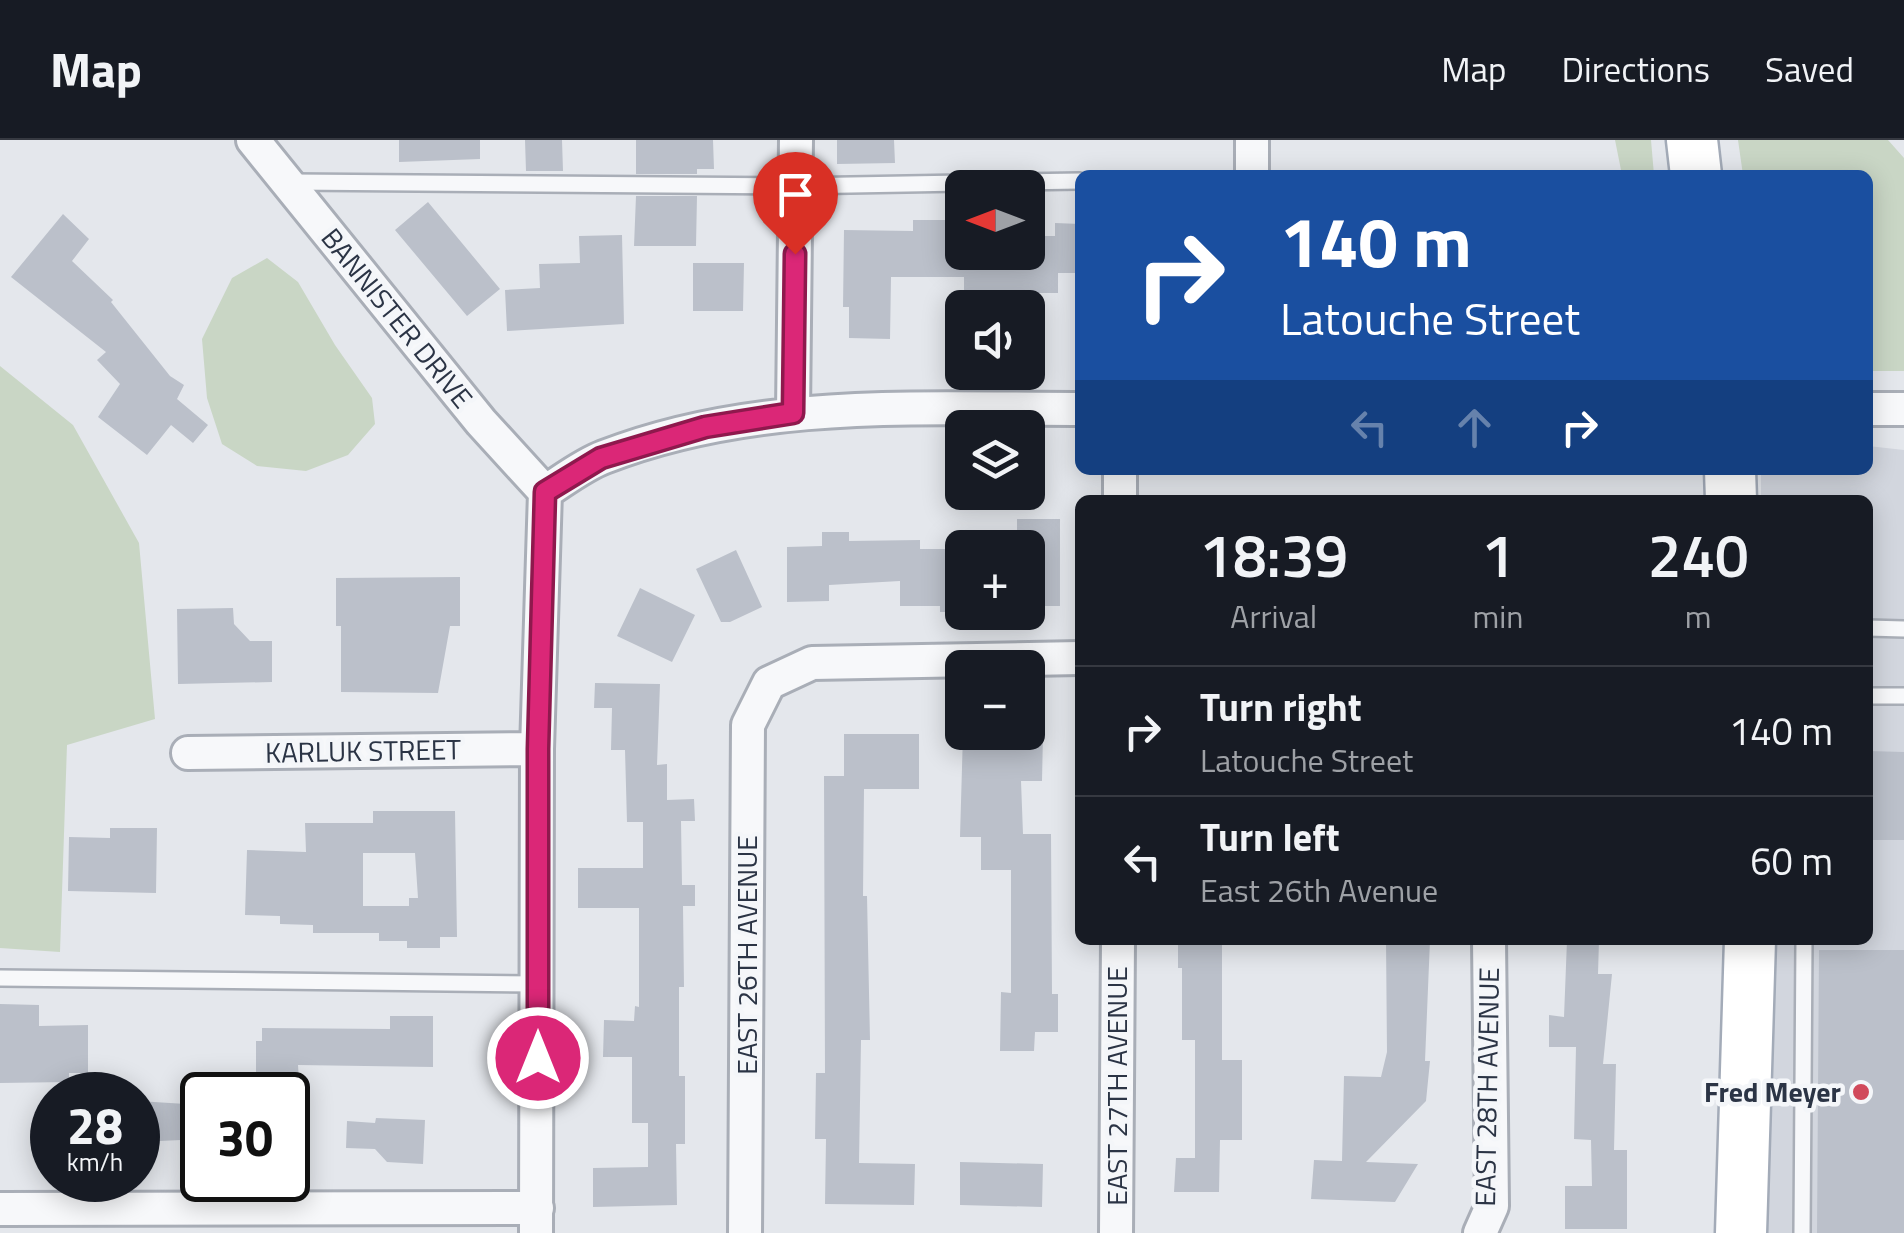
<!DOCTYPE html>
<meta charset="utf-8">
<style>
body{margin:0;font-family:"Titillium Web",sans-serif;background:#20242c;color:#f1f3f6;height:100vh;display:flex;flex-direction:column;font-size:38px;white-space:nowrap}
*{box-sizing:border-box;margin:0}
p{font-size:32px;color:#9ea1a6}
.icon{flex:none;width:55px;height:55px;fill:none;stroke:currentColor;stroke-width:2;stroke-linecap:round;stroke-linejoin:round}
.map{position:relative;flex:1;overflow:hidden}
.sheet{position:absolute;left:1075px;top:355px;width:798px;height:450px;display:flex;flex-direction:column;background:#171b24;border-radius:15px;box-shadow:0 5px 25px #0003}
.sheet>*{flex:none}
.top-card{position:absolute;left:1075px;top:30px;width:798px;height:305px;border-radius:15px;box-shadow:0 5px 25px #0003;background:#1a4fa0;color:#fff;overflow:hidden}
.needle{width:65px;rotate:270deg}
.controls{position:absolute;left:945px;top:30px;display:grid;gap:20px}
.controls a{display:grid;place-items:center;width:100px;height:100px;border-radius:15px;background:#171b24;box-shadow:0 5px 25px #0003;font-size:50px}
.speed{position:absolute;left:30px;top:932px;display:flex;gap:20px;font-size:50px;font-weight:700;text-align:center}
.speed>*{display:grid;place-content:center;width:130px;height:130px;border-radius:50%;background:#171b24;box-shadow:0 5px 25px #0003;line-height:1}
.speed small{font-size:25px;font-weight:400}
.speed .limit{border:5px solid #111;border-radius:15px;background:#fff;color:#111}
.pin{position:absolute;display:grid;place-items:center;width:85px;height:85px;color:#fff;margin:-102px -42px;border-radius:50% 50% 50% 0;rotate:-45deg;box-shadow:0 0 10px #0007}
.pin .icon{rotate:45deg}
.me{position:absolute;width:110px;margin:-55px;rotate:0deg;stroke-linejoin:round;filter:drop-shadow(0 0 8px #0008)}
.turn{display:flex;align-items:center;gap:35px;height:210px;padding:0 40px;font-size:45px}
.turn .icon{width:130px;height:130px;stroke-width:2.5}
.turn b{display:block;font-size:70px;line-height:85px}
.lanes{display:flex;align-items:center;height:95px;padding:0 40px;background:#0003;justify-content:center;gap:50px;direction:ltr}
.lanes .off{opacity:.35}
.eta{display:flex;justify-content:space-evenly;align-items:center;height:170px;text-align:center}
.eta b{font-size:60px;font-weight:600;line-height:70px}
ul{padding:0;list-style:none}
li{display:flex;align-items:center;gap:30px;height:130px;padding:0 40px;border-top:2px solid #363941}
li div{flex:1}
li b{display:block;font-size:38px}
li em{font-style:normal}
header{display:flex;align-items:center;gap:60px;box-sizing:border-box;height:140px;padding:0 50px;background:#171b24;border-bottom:2px solid #363941}
header strong{font-size:48px}
nav{display:flex;gap:55px;margin-inline-start:auto;font-size:35px}
.map>svg:first-child{display:block}
</style>
<header>
<strong>Map</strong>
<nav><a>Map</a><a>Directions</a><a>Saved</a></nav>
</header>
<div class="map">
<svg width="1904" height="1093" viewBox="0 0 1904 1093">
<rect width="100%" height="100%" fill="#e4e7ec"/>
<path fill="#d2d6de" d="M1868,306l36,4v783h-143v-293h107v-440h-107v-30h107z"/>
<path fill="#c9d6c5" d="M1615,0h36l3,35h-32z
M1738,0h150l16,18v213h-36v-196h-125z
M267,118l31,24 37,63 37,53 3,26 -27,31 -42,16 -49,-5 -35,-22 -15,-46 -5,-59 30,-61z
M0,226l73,59 66,118 16,176 -88,26 -7,207 -60,-4z"/>
<path fill="#bbc0ca" fill-rule="evenodd" d="M399,0h81v19l-81,3z
M525,0h37l1,31h-37z
M636,0h77l1,29h-17v5h-61z
M837,0h57l1,23 -58,1z
M636,56h61l-1,50h-62z
M428,62l72,87 -33,27 -72,-86z
M63,74l26,25 -17,22 41,39 -2,2 59,74 14,9 -7,14 31,26 -15,18 -22,-18 -24,30 -49,-38 22,-33 -23,-24 9,-8 -95,-75z
M913,80h43v32h72v-16h27v-13l25,1v49h-22v20h-40v6h-12v9h-42v-31h-73l-1,62 -41,-1v-31h-6l1,-77 69,1z
M622,95l2,89 -117,7 -2,-41 35,-2 -1,-24 41,-1 -1,-27z
M693,123h51l-1,48h-50z
M1017,379h43v87h-32v-58h-11z
M822,392h27v9l71,-1v9h42v63h-22v-6h-40v-25l-71,4v16l-42,1v-55l35,-1z
M736,410l26,57 -32,15h-9l-25,-53z
M460,437v49h-10l-12,67 -97,-1v-66h-5v-48z
M640,448l55,27 -23,47 -55,-26z
M233,468l1,16 16,17h22v41l-94,2 -1,-75z
M595,543l65,1 -3,81 10,-1v36l27,-1 1,22h-14l1,64h13v21h-12l1,81h-5v89h6v68h-9l1,61 -84,2v-39l55,-1v-44h-16v-66h-29l1,-37 30,1 1,-15 4,1v-99h-61v-40h65v-46h-16l-2,-72h-14l1,-42h-18z
M963,593l80,1 -1,47h-21l2,53h28l1,160h6v38h-23l-1,19h-34l1,-59 10,1v-123h-30v-33h-21z
M844,594h75v55h-55l-1,107h4l3,144h-9l-2,123 56,1 -1,41 -89,-1 1,-65h-11l1,-66h9l-1,-297h20z
M1868,611l36,1v88h-36z
M373,671h82l2,126h-17v11h-33v-7h-28v-8h-66v-8l-33,-1v-8l-35,-1 2,-65 59,2 -1,-29h68zM363,713h52l3,45h-9v8h-46z
M110,688h47l-1,65 -88,-2 1,-54 41,1z
M1178,800h44v120h20v80h-22l-1,52h-45l2,-34h19v-118h-13v-72h-4z
M1386,800h44l-5,121h5l-4,40 -60,61 52,2 -23,38 -84,-3 3,-39 28,1 2,-85 37,1 6,-25z
M1567,800h32l-1,34h14l-9,90h13l-2,86h13v79h-62v-43h27l-1,-46 -17,-1 2,-92h-27v-32l15,2z
M1819,810h85v283h-87z
M0,864l39,1v21l49,-1v48h-19v9l-69,1z
M390,876h43v51l-135,-2 1,15h-29v-8h-14v-31h6v-13l128,1z
M138,961l64,4v34l-64,3z
M376,978l49,2 -2,44 -36,-2 -12,-13 -29,-1 1,-27 28,2z
M960,1022l83,2 -1,43 -82,-2z"/>
<g fill="none" stroke-linecap="round" stroke-linejoin="round">
<g stroke="#a9aeb7" stroke-width="20">
<path id="lane" d="M291,42l504,4 285,-5
M1868,488l36,1
M1868,556h36
M0,838l538,6
M1802,1093l2,-293"/>
</g>
<g stroke="#a9aeb7" stroke-width="38">
<path id="street" d="M253,0l228,282 64,70
M1252,0v35
M1868,269h36
M793,273l3,-273
M1120,330v30
M545,352c19,-12 38,-27 59,-35 152,-59 317,-48 476,-48
M188,613l349,-4
M0,1069l537,-1
M536,1093l1,-484 8,-257
M745,1093l3,-508 21,-42 43,-20 268,-5
M1116,1093l2,-293
M1480,1093l12,-27 -3,-266"/>
</g>
<g stroke="#a3abb8" stroke-width="55">
<path id="primary" d="M1692,0l4,35
M1730,330l1,30
M1741,1093l9,-293"/>
</g>
<use href="#lane" stroke="#f7f8fa" stroke-width="15"/>
<use href="#street" stroke="#f7f8fa" stroke-width="32"/>
<use href="#primary" stroke="#fff" stroke-width="50"/>
</g>
<g fill="none" stroke-linecap="round" stroke-linejoin="round">
<g stroke="#8e194d" stroke-width="25">
<path id="route" d="M538,918v-309l7,-257 56,-34 104,-31 88,-14 2,-159"/>
</g>
<use href="#route" stroke="#db2777" stroke-width="18"/>
</g>
<circle fill="#d1495b" stroke="#f4f6f9" stroke-width="4" cx="1861" cy="952" r="10"/>
<g text-anchor="middle" stroke-width="9" stroke-linejoin="round" paint-order="stroke">
<g font-size="28" fill="#2b3445" stroke="#f4f6f9">
<text transform="translate(397 178) rotate(51)" y="10">BANNISTER DRIVE</text>
<text transform="translate(363 611) rotate(-1)" y="10">KARLUK STREET</text>
<text transform="translate(747 815) rotate(-90)" y="10">EAST 26TH AVENUE</text>
<text transform="translate(1117 946) rotate(-90)" y="10">EAST 27TH AVENUE</text>
<text transform="translate(1487 947) rotate(-89)" y="10">EAST 28TH AVENUE</text>
</g>
<g font-size="28" font-weight="bold" fill="#2b3445" stroke="#f4f6f9" text-anchor="end">
<text x="1841" y="962">Fred Meyer</text>
</g>
</g>
</svg>
<div class="controls">
<a><svg class="needle" viewBox="-14 -14 28 28"><path d="M0-13l5 13h-10z" fill="#e53935"/><path d="M0 13l5-13h-10z" fill="#9ea1a6"/></svg></a>
<a><svg class="icon" aria-label="sound" viewBox="0 0 24 24"><path d="M4 9h4l5-4v14l-5-4H4zM17 9q2 3 0 6"/></svg></a>
<a><svg class="icon" aria-label="layers" viewBox="0 0 24 24"><path d="M12 4l9 5-9 5-9-5zM3 14l9 5 9-5"/></svg></a>
<a>+</a>
<a>−</a>
</div>
<div class="speed"><div>28<small>km/h</small></div><div class="limit">30</div></div>
<div class="pin" style="left:795px;top:114px;background:#d93025"><svg class="icon" aria-label="arrive" viewBox="0 0 24 24"><path d="M6 21V4h12l-3 4 3 4H6"/></svg></div>
<svg class="me" style="left:538px;top:918px" viewBox="-20 -20 40 40"><circle r="17" fill="#db2777" stroke="#fff" stroke-width="3"/><path d="M0-11L8 9 0 5-8 9z" fill="#fff"/></svg>
<div class="top-card">
<div class="turn"><svg class="icon" aria-label="right" viewBox="0 0 24 24"><path d="M7 20v-9h11M14 6l5 5-5 5"/></svg><div><b>140 m</b>Latouche Street</div></div>
<div class="lanes"><svg class="icon off" aria-label="left" viewBox="0 0 24 24"><path d="M17 20v-9H6M10 6l-5 5 5 5"/></svg><svg class="icon off" aria-label="ahead" viewBox="0 0 24 24"><path d="M12 20V5M6 11l6-6 6 6"/></svg><svg class="icon" aria-label="right" viewBox="0 0 24 24"><path d="M7 20v-9h11M14 6l5 5-5 5"/></svg></div>
</div>
<section class="sheet">
<div class="eta">
<div><b>18:39</b><p>Arrival</p></div>
<div><b>1</b><p>min</p></div>
<div><b>240</b><p>m</p></div>
</div>
<ul>
<li><svg class="icon" aria-label="right" viewBox="0 0 24 24"><path d="M7 20v-9h11M14 6l5 5-5 5"/></svg><div><b>Turn right</b><p>Latouche Street</p></div><em>140 m</em></li>
<li><svg class="icon" aria-label="left" viewBox="0 0 24 24"><path d="M17 20v-9H6M10 6l-5 5 5 5"/></svg><div><b>Turn left</b><p>East 26th Avenue</p></div><em>60 m</em></li>
</ul>
</section>
</div>
